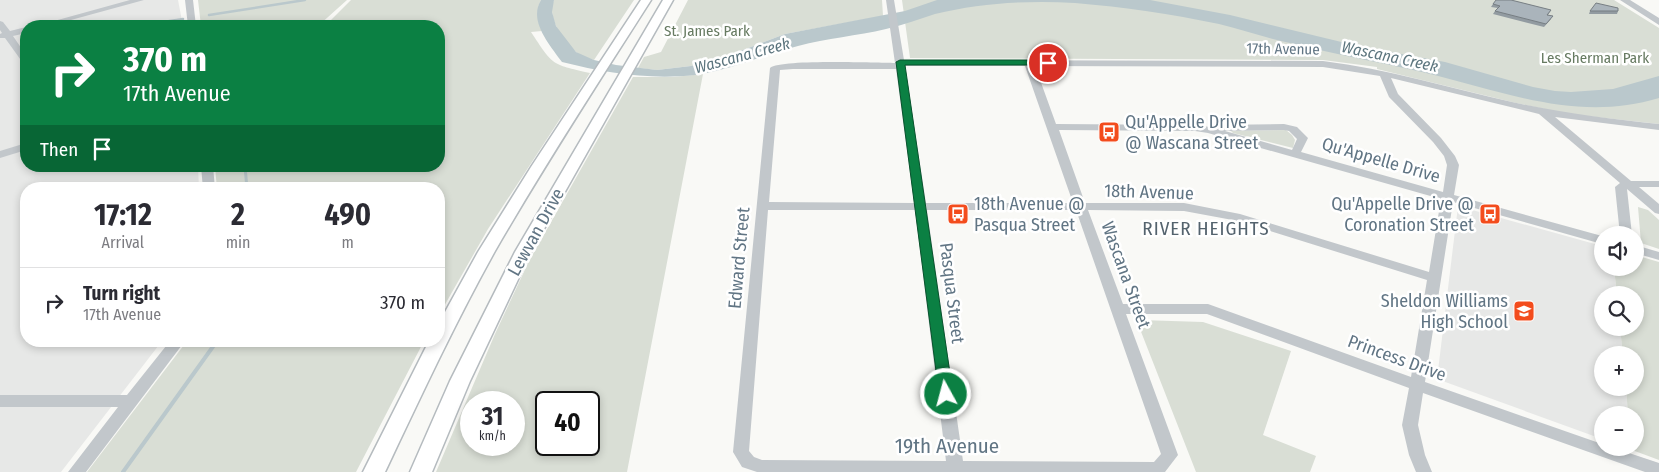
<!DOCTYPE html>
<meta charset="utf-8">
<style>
body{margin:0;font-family:"Fira Sans Condensed",sans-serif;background:#f2f2f3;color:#2b2b33;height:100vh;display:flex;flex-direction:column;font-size:19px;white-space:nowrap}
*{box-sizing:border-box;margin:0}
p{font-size:16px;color:#7c7c81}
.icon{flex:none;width:28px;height:28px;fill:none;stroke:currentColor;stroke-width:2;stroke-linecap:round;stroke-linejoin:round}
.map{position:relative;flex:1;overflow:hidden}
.details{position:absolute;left:20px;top:182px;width:425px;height:165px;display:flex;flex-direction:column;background:#fff;border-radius:20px;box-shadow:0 2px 8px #0003}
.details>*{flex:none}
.hud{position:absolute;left:20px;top:20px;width:425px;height:152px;border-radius:20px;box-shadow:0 2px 8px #0003;background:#0b8043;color:#fff;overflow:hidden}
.buttons{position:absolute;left:1594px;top:226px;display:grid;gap:10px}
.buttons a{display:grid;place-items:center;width:50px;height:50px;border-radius:50%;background:#fff;box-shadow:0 2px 8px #0003;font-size:25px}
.speed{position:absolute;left:460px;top:391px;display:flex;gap:10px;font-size:25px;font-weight:700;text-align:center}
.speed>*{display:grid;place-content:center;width:65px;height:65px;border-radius:50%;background:#fff;box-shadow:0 2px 8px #0003;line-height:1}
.speed small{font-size:12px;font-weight:400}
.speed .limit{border:2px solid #111;border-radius:8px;background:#fff;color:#111}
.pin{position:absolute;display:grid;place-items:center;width:42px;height:42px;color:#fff;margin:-21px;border:2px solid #fff;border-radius:50%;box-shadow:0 1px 5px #0007}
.me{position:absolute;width:55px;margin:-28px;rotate:353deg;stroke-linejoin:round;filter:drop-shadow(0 0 4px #0008)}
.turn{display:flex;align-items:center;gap:18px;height:105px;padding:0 20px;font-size:22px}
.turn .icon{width:65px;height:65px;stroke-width:2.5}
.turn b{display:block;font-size:35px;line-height:42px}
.then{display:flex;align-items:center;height:48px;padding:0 20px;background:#0003;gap:10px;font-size:19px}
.eta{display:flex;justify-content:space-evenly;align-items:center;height:85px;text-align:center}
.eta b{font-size:30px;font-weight:700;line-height:35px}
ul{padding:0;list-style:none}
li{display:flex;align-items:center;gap:15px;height:70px;padding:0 20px;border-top:1px solid #e1e1e2}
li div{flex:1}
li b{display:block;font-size:19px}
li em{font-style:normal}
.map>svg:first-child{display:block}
</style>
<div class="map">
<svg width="1659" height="472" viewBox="0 0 1659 472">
<rect width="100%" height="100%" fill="#f9f9f6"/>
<path fill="#e7e8e7" d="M0,0h178l5,26h-157v140h172l1,23h-173v152h136l-101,131h-61z
M1458,206l144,40v22h12l3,27h-15v33h18l3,27h-21v33h24l2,27h-26v24l-165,-60z"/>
<path fill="#d9ded5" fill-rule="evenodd" d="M198,0h149l-29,26h-117z
M351,0h190c-5,9 -4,21 1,31l-11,1c22,33 19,32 59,41l-102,156 -49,86v-126h-222l-2,-23h224v-140h-114z
M554,0h80l-40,60c-6,-2 -13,-4 -18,-8 -13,-10 -30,-36 -22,-52z
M688,0h194l1,16 -98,18 -63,24 -31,8 -34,4 -19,-2 6,-11 17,-5z
M902,0h712l45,28v96l-90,-10 -53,-11 -139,-34v-2l-54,-7 -413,-2z
M703,74l-76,398h-191l59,-138 34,-73 104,-184h41zM471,402h43v43h-43zM546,402h43v43h-43z
M1286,130l6,5 3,5 -2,8 -60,-15 -2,-2z
M1638,207l10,3 11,10v29l-18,-6z
M1635,255l24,7v198l-27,-10 -1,-2h4v-33h-7l-2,-27h9v-33h-12l-3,-27h15v-33h-18l-3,-27h21z
M1140,320l63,2 88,29 -28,84 53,21 -6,16h-114l-58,-148z
M187,341h237l-68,131h-269z"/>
<path fill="#bac8cc" d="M541,0h13l-2,12 4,14 20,26 18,8 22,5 41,5 34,-4 31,-8 63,-24 120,-23 32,-11h213l80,15 128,31 87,16 88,25 22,4 16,1 42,-3 46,-13v22c-83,25 -156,-7 -237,-26 -44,-10 -88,-18 -132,-29 -24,-5 -47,-13 -71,-19 -48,-10 -95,-17 -144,-21 -46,-3 -95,0 -140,11 -16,5 -32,11 -49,15 -29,7 -59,9 -88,17 -35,9 -67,24 -103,29 -45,5 -89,-2 -133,-13 -12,-17 -34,-41 -21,-62z"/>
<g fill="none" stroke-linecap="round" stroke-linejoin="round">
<path stroke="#bac8cc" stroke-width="2.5" d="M209,15l96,-15
M137,26l46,-7"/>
<path stroke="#bac8cc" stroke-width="3" d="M245,166l2,23"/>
<path stroke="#bac8cc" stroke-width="4" d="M123,472l94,-131"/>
<g stroke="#b5bbbf" stroke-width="3">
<path id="major" d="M641,0h10c-53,83 -107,166 -156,251 -40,72 -75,147 -110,221h-22l66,-131h10v-18l39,-71 53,-85z
M663,0h10l-142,252 -61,129 -38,91h-22l40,-91 65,-129z"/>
</g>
<path fill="#c2c7cb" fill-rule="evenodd" d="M130,0h14l-95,26h-13z
M185,0h8l3,26h-8z
M886,0h8l10,60 419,1c65,8 126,27 189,41 49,11 98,17 147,22v6l-104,-13 76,64h28v6h-20l20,17v10l-4,-1 -28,-24 5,46h-12l-5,-48 5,-4 -81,-69 -148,-36 7,16 43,44 14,18 4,9 -5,30 148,41v8l-149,-42 -28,180 177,62v4h12l45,15v9h-14l-222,-79 -5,32 7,30 7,17h-16l-7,-17 -7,-30 7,-37 -202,-74h-81l52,141 -13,17h-408l-15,-5 -9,-15 37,-384c11,-9 105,-5 125,-5zM905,66h120l48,137h-147zM1035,66l288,1 57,9 9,21 44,45 11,14 3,9 -4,27 -142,-40 7,-14 -11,-11 -13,-3 -69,1 -5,2 -15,-2 -139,-1zM793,69h103l18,134 -145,-1 11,-132zM1059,130l136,1 13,2 233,66 -12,73 -189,-58 -56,-11h-99zM1284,130l5,1 8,8 -5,11 -67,-19zM768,210h147l31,251 -184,-1 -8,-3 -5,-6zM927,210h149l85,244 -7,8 -191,-1zM1088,210l96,1 54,10 189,59 -16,97 -203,-73h-85z
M1620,0h10l29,18v7z
M0,21l3,1 7,9 16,-4v6l-13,3 13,19v9l-3,-1 -18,-25h-5v-4l2,-1 -2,-3z
M26,143v7l-26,8v-7z
M201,166h12l2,23h-12z
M1635,245l24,7v8l-24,-7z
M170,341h15l-99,131h-18l50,-65h-118v-12h127z"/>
<use href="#major" fill="#fff" fill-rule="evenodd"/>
</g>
<path fill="#929ba1" d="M1493,4l58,6 -3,5 3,4 -7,8 -51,-13 2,-3 3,-3 -7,-1z
M1590,11h28l-1,3h-28z"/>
<path fill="#aab4bb" stroke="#777e83" d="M1496,0h15l40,10 -4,5 6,1 -7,8 -51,-13 5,-5 -7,-2z
M1596,3l22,5v3h-28z"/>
<path fill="#0b8043" stroke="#07532c" d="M1048,60l4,1v4h-147l48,329 -2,3 -5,2 -5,-2 -2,-3 -43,-332 4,-2z"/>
<defs>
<g id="bus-square" transform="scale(1.125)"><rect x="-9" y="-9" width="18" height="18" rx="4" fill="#f34c1d" stroke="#fff"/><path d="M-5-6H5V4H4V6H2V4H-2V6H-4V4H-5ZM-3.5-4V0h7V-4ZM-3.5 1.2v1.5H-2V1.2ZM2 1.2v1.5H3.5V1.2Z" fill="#fff"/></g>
<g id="school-square" transform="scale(1.125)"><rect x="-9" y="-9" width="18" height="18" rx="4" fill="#f34c1d" stroke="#fff"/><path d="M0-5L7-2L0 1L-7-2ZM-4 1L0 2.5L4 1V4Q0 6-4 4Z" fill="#fff"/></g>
</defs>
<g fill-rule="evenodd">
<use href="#bus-square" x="1109" y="132"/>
<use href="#bus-square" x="958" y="214"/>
<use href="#bus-square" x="1490" y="214"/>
<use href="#school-square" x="1524" y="311"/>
</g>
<g text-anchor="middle" stroke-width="5" stroke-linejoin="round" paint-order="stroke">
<g font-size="15" fill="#667a61" stroke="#fff">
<text x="707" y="36">St. James Park</text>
<text x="1595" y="63">Les Sherman Park</text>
</g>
<g font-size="15" fill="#617584" stroke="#fff">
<text transform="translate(1283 49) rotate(1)" y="5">17th Avenue</text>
</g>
<g font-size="16" font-style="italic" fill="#5c757e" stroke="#fff">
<text transform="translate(742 55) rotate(-15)" y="6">Wascana Creek</text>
<text transform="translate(1390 56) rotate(12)" y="6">Wascana Creek</text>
</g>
<g font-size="18" fill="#617584" stroke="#fff" text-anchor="start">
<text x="1125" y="128">Qu'Appelle Drive<tspan x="1125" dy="21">@ Wascana Street</tspan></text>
<text x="974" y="210">18th Avenue @<tspan x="974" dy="21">Pasqua Street</tspan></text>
<text x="1474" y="210" text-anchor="end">Qu'Appelle Drive @<tspan x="1474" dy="21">Coronation Street</tspan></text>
<text x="1508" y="307" text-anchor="end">Sheldon Williams<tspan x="1508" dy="21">High School</tspan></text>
</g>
<g font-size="18" fill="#617584" stroke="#fff">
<text transform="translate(1381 160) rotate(16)" y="6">Qu'Appelle Drive</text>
<text transform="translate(1149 192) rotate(2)" y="6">18th Avenue</text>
<text transform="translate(536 232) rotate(-61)" y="6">Lewvan Drive</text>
<text transform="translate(739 258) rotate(-85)" y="6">Edward Street</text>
<text transform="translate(1126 275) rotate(70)" y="6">Wascana Street</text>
<text transform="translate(952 293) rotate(83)" y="6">Pasqua Street</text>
<text transform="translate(1397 358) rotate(20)" y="6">Princess Drive</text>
</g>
<g font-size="19" letter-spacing="1" fill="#54636e" stroke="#fff">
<text x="1206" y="235">RIVER HEIGHTS</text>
</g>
<g font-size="21" fill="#617584" stroke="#fff">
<text x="947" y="453">19th Avenue</text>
</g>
</g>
</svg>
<div class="buttons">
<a><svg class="icon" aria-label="sound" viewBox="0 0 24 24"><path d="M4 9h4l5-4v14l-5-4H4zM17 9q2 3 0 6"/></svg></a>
<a><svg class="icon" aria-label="search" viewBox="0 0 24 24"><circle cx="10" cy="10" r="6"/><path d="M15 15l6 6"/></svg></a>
<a>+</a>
<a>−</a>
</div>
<div class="speed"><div>31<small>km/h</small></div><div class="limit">40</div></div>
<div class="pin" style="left:1048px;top:63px;background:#d93025"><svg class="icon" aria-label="arrive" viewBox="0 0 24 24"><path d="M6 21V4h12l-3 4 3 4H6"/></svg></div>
<svg class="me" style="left:946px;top:394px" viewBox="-20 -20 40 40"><circle r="17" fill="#0b8043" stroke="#fff" stroke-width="3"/><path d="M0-11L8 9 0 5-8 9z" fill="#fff"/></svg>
<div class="hud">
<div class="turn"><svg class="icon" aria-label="right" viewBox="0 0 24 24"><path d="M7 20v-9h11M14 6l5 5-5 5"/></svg><div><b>370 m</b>17th Avenue</div></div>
<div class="then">Then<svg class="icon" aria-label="arrive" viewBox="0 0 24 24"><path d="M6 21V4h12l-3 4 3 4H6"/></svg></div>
</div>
<section class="details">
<div class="eta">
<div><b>17:12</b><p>Arrival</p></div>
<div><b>2</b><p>min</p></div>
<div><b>490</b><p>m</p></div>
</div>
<ul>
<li><svg class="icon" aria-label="right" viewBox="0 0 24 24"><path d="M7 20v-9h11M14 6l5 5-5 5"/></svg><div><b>Turn right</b><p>17th Avenue</p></div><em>370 m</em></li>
</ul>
</section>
</div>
